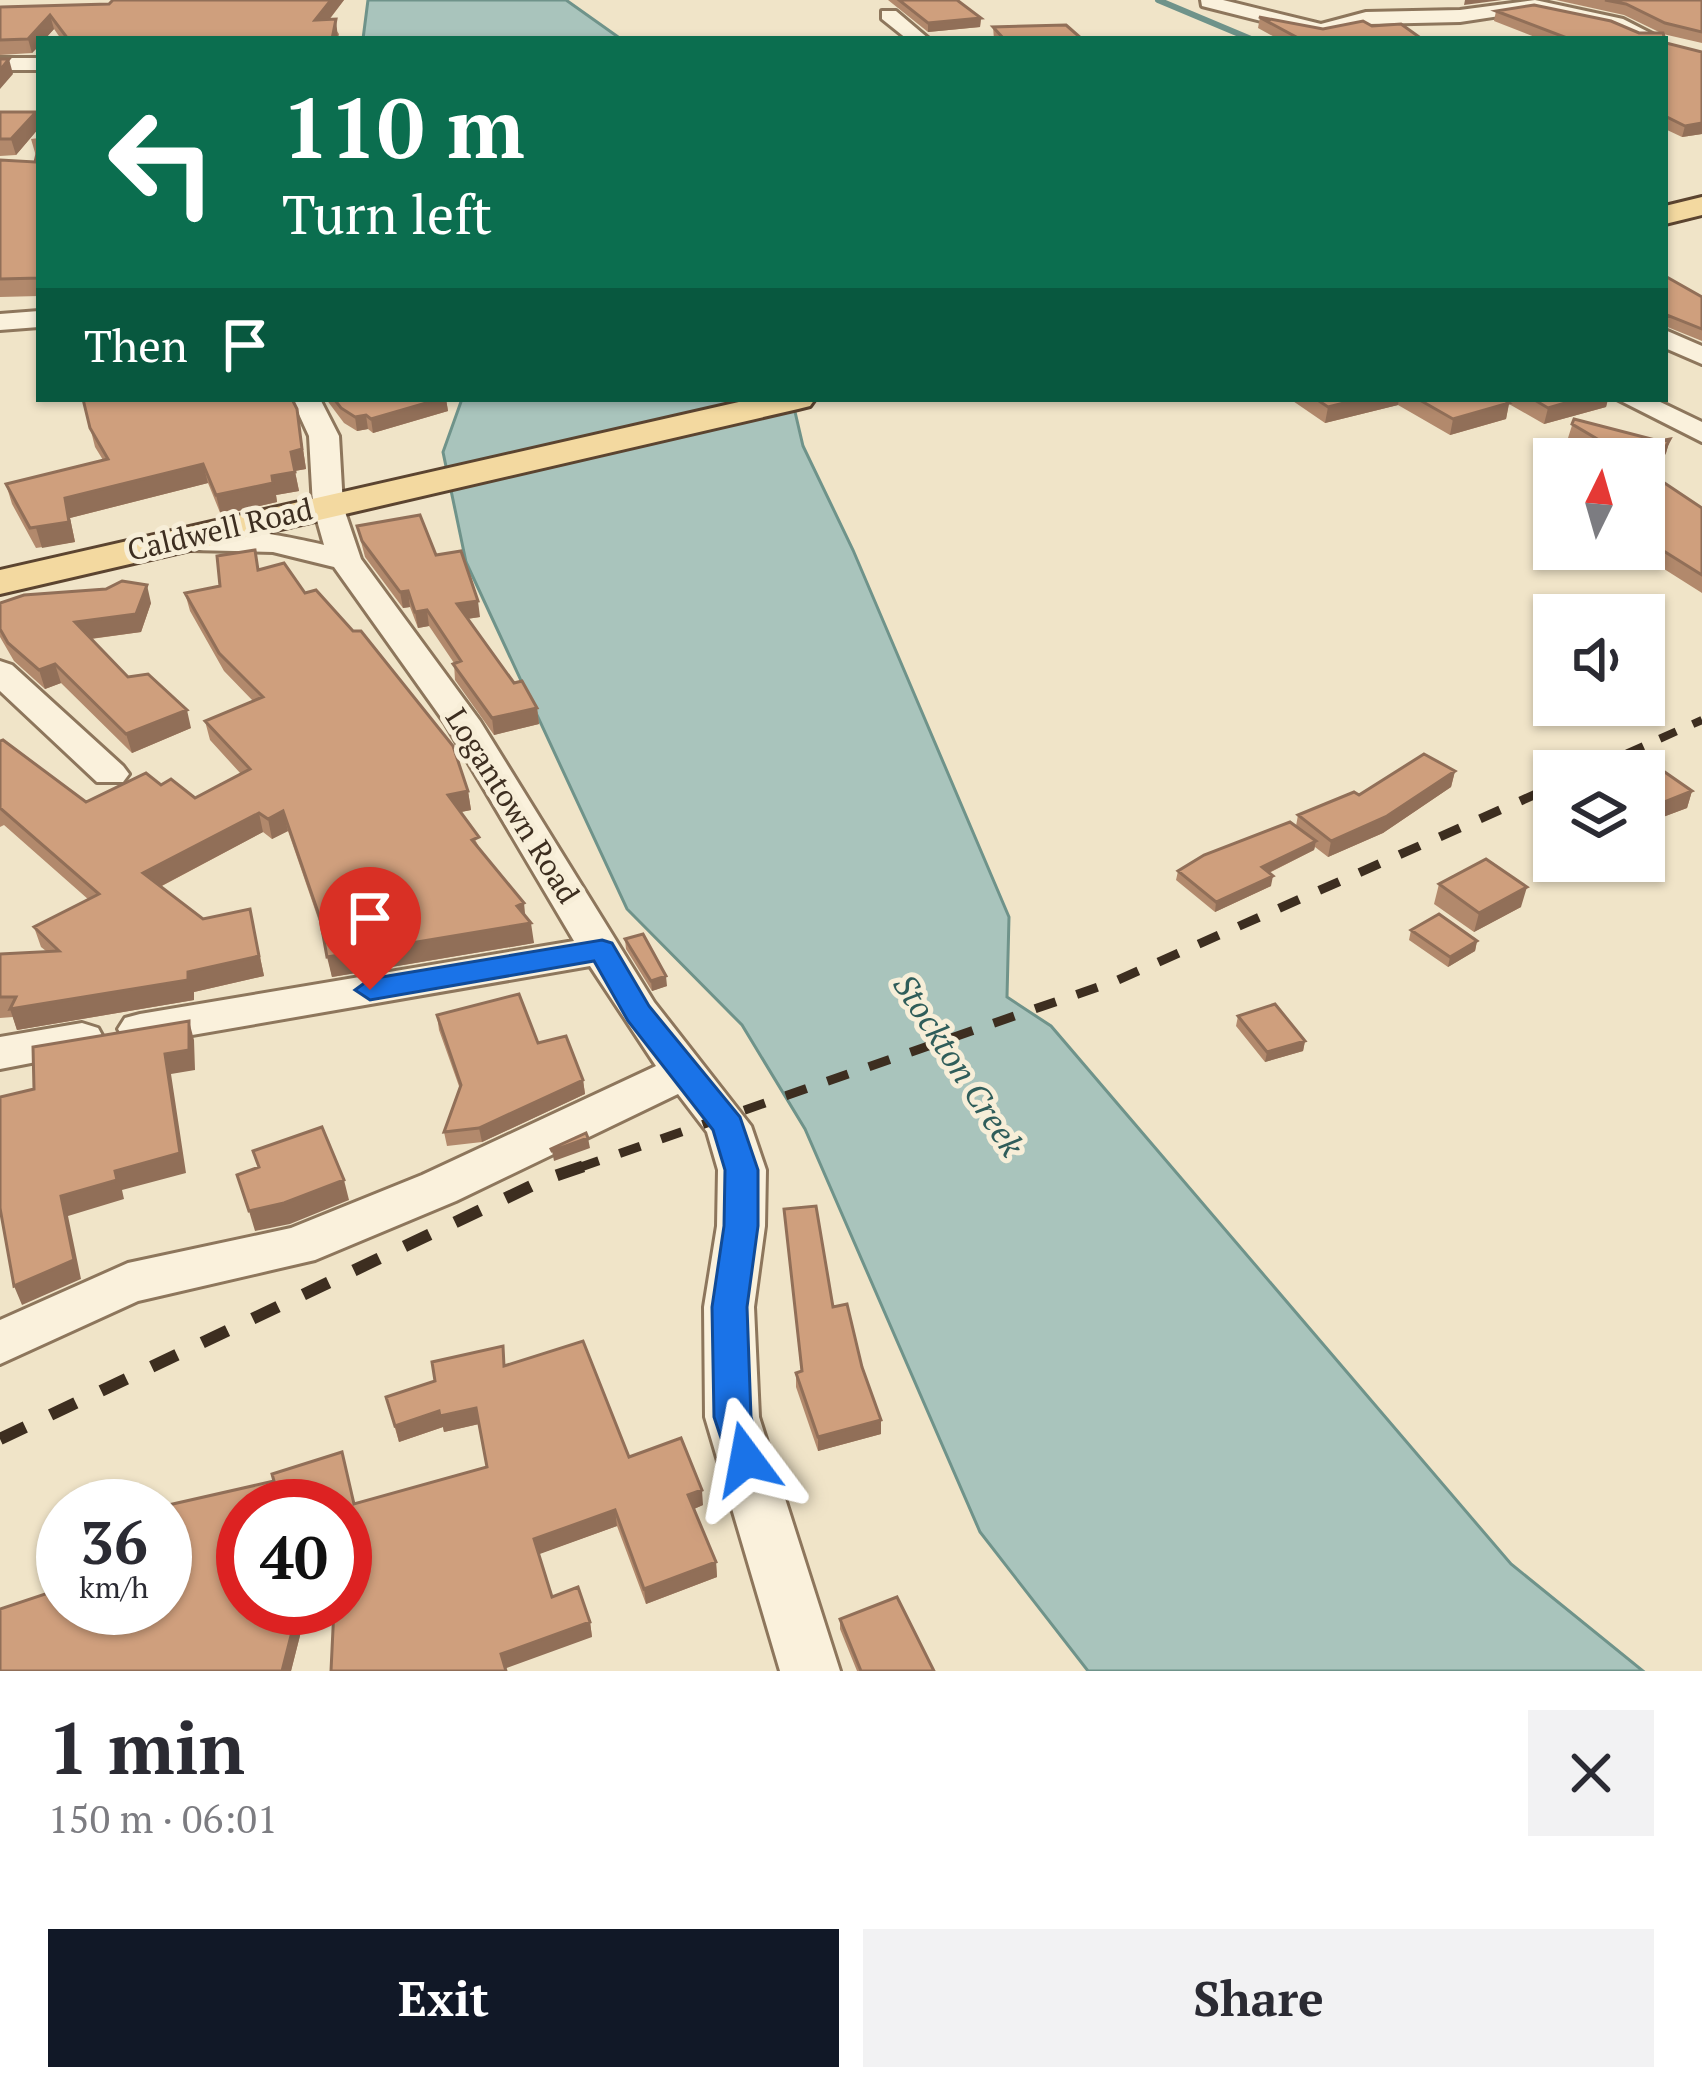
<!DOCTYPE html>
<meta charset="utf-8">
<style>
body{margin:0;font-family:"PT Serif",serif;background:#f2f2f3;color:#2b2b33;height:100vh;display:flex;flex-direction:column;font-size:45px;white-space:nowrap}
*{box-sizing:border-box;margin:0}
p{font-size:39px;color:#7c7c81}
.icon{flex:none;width:66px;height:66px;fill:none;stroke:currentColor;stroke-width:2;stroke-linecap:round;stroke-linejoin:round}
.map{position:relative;height:1671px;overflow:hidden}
.sheet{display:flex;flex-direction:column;background:#fff;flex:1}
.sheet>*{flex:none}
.guide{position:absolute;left:36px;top:36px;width:1632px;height:366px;border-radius:0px;box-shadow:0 3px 9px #0004;background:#0b6e4f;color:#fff;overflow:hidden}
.needle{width:78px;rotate:5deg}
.controls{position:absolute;left:1533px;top:438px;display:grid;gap:24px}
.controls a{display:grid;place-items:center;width:132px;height:132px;border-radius:0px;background:#fff;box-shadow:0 3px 9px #0004;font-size:60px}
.speed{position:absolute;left:36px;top:1479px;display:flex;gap:24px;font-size:60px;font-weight:700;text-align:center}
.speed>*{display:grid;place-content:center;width:156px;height:156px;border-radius:50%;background:#fff;box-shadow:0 3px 9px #0004;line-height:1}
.speed small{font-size:30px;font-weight:400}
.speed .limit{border:18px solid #d22;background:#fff;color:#111}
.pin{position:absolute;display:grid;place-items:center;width:102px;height:102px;color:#fff;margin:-123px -51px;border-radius:50% 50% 50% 0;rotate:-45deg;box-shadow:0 0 12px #0007}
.pin .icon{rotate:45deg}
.me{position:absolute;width:132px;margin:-66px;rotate:347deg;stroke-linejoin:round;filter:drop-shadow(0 0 9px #0008)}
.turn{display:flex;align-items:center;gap:42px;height:252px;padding:0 48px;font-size:54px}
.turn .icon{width:156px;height:156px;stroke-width:2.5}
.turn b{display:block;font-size:84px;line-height:102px}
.then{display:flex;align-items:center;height:114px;padding:0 48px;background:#0003;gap:24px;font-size:45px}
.round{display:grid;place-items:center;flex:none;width:126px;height:126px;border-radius:0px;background:#f2f2f3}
.head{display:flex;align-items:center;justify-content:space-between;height:204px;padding:0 48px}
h1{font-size:72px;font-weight:800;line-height:90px}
.button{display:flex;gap:24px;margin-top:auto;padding:24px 48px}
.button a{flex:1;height:138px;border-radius:0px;background:#111827;color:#fff;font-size:48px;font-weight:800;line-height:138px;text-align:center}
.button a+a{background:#f2f2f3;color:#2b2b33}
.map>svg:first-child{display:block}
</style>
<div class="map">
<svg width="1702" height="1671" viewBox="0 0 1702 1671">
<rect width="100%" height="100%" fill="#f0e4c8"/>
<path fill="#a9c4bc" stroke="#6f938a" stroke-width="3" d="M368,0h198l55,39h-258z
M462,399h330l11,47 50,104 156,367 -2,80 44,29 460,538 132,107h-555l-108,-139 -175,-403 -63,-104 -115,-116 -161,-347 -23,-110z"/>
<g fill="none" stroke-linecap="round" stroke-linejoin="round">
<path stroke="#6f938a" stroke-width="6" d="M1158,0l93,39"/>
<g stroke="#8d765c" stroke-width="6">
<path id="minor" d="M1201,0h22l98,24 45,-12 94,-2 75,-10 88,19 39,20h-26l-26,-12 -78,-16 -72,11 -91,2 -17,8 -31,4 -119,-30z
M882,11h14l33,28h-22l-25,-20z
M0,58h39v12h-39z
M39,311v16l-39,3v-16z
M1665,330l37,16v18l-37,-16z
M292,399h28l19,37 4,70 18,53 119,162 174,281 97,124 15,44 -1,56 -11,81 5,110 81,254h-60l-75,-254 -1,-110 13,-81 1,-56 -11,-38 -29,-38 -222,107 -141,59 -177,41 -138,63v-44l128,-57 163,-35 131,-53 234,-109 -66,-100 -450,78 -15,-4 -7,-11 7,-11 15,-4 434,-73 -129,-218 -111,-156 -61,-15 -82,-2 -16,-10c21,-24 119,-2 149,5l-11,-39 -4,-70z
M1617,399h37l48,23v20z
M0,661l12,4 111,101 6,8 -6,8h-26l-97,-91z
M82,1023l16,5 6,11 -6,11 -98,19v-32z"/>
</g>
<g stroke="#5b4430" stroke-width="6">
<path id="major" d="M1702,197v18l-37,9v-18z
M752,399h63l-5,7 -12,3 -798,185v-24z"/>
</g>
<use href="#minor" fill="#faf1dc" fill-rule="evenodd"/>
<use href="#major" fill="#f3d9a0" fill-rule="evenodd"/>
<path stroke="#3d2e20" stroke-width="8" stroke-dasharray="18 18" stroke-linecap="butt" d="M1594,768l108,-48"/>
<path stroke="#3d2e20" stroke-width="9" stroke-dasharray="22 22" stroke-linecap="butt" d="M1588,771l13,-6
M578,1168l540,-188 436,-194"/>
<path stroke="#3d2e20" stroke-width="12" stroke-dasharray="28 28" stroke-linecap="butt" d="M0,1439l546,-260 41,-14"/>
</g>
<path fill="#b2896c" d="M113,0h231l-15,20 10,14 -1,5h-277l-7,-10 -22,24 -32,2v-48l109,-3z
M888,0h69l24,18 -1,9 -52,5z
M1556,0h146v43l-39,-9 39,100 -20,3 -17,-8v-90h-125l-46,-18 2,-10 143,22h22l-37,-18z
M1260,17l63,12 49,-3 50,13h-144l-20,-11z
M993,27l89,12h-88z
M0,112h36l3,16 -23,27 -16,1z
M39,138v158l-39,1v-137l35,2 1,-6 -5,-17z
M1665,276l37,21v44l-37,-15z
M83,399l214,10 9,60 -11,2 4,20 -23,4 1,7 -56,13 -13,-32 -138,35 5,24 -39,6 -24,-44 -6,-20 97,-24 -8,-13z
M326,399h120l2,12 -75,22 -5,-4 -11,2 -13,-8z
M1290,399h212l4,2v-2h102l-2,8 -62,17 -35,-20 -3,15 -56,16 -52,-30 -73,18z
M1574,419l85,22 11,-2 -4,14 -12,23 48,32v85l-60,-38 -38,14 -33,-20h73v-90l-49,-5 -27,-16z
M1554,463v25l-12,-9 4,-15z
M357,526l79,29 44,62 -13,2 47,64 23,25 2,16 -45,11 -39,-55 -1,-17 -25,-37 -11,2 -8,-21 -7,1 -38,-51z
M259,570l46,23 163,198 3,19 -10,2 20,39 44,65 9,27 -202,34 -9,-44 -35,-102 -16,8 -9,-7 -103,55 43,32 47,-10 14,67 -70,16v8l-177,30 -4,-13 -13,1v-64l46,-3 -5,-4 -7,-20 55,-27 -85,-75 -4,2v-86l86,61 75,-17 34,13 46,-24 -31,-34 -5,-19 48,-20 -29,-30 -34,-60 -5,-18 35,-7z
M0,603h151l-10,29 -50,7 37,38 63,51 -59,25 -71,-70 -16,6 -31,-28 -14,-24z
M1455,771l-4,16 -68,46 -55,24 -13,-10 -1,3 -45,23 2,13 -56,26 -39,-32 2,-9 118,-45 2,-11 61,-20z
M1644,771l48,20 -5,17 -43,16z
M1439,884l82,23 -47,25 -40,-28z
M1411,930l66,11 -2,10 -27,16 -39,-27z
M625,939l42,47 -15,5 -26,-42z
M437,1015l101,28 45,37 2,14 -103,48 -35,4 -3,-14 16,-43 -21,-59z
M1238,1016l67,25 -2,10 -38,11 -29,-36z
M784,1209l78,158 19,53v14l-63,17 -22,-64v-14l5,-2z
M506,1366l123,91 74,48 -9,4 22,53 1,15 -71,27 -29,-78 -79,28 14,43 38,25 2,15 -247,-131h-102v102h64l-16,63h-291l81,-63 2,11 82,-11 -1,-102 191,-2 132,-37 -8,-43 -35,8 -1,-5 -44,15 -13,-45z
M840,1619l94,52h-77l-17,-42z"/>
<path fill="#916f58" d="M331,0h13l-27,35 -2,-15z
M1465,0h37l-38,5z
M50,15l4,14 -9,10h-6v7l-7,7 -4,-14z
M981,18l-1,9 -52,5v-9z
M336,19l2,20h-6z
M9,59l4,15 -13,15v-19z
M36,112l3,16 -23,27 -5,-16z
M1702,123v11l-20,3 3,-11z
M440,399h6l2,12 -75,22 -2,-14z
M1360,399h39l-1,6 -73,18 3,-16z
M1579,399h29l-2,8 -62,17 4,-16z
M1509,403l-3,16 -56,16 3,-16z
M297,409l9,60 -12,2 -3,-19z
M366,415l2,14 -11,2 -2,-14z
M1670,439l-4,14 -19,36 4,-15z
M203,464l5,19 -138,35 5,24 -33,6 -6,-20 29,-30z
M295,472l4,19 -23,4 1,7 -56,13 -5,-20 56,-19z
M1622,549h22l-2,6 -38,14 5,-15z
M147,585l4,18 -10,29 -60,8 -6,-18z
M408,591l2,16 -7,1 -3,-16z
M478,601l2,16 -21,3 -2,-16z
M427,610l2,16 -11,2 -3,-16z
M55,664l6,19 -16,6 -6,-19z
M537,708l2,16 -45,11 -2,-17z
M187,710l4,18 -59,25 -6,-19z
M1455,771l-4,16 -68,46 -55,24 3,-16z
M468,791l3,19 -20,4 -3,-19z
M1692,791l-5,17 -40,15 5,-16z
M283,811l5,20 -16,8 -4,-20z
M259,813l4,19 -115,61 -5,-20z
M1316,841l-2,9 -54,27 2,-10z
M1273,876l-2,10 -56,26 1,-10z
M1527,887l-6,20 -47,25 5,-19z
M524,903l2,20h5l3,20 -202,34 -5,-20z
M250,909l14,67 -70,16v8l-177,30 -7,-21 178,-37z
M1477,941l-2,10 -27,16 2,-10z
M666,976l1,10 -15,5 -1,-10z
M189,1021l5,19 1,30 -24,4 15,99 -64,17 2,9 -56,17 13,63 -59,26 -8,-19 47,-90 54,-25 50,-117z
M1305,1041l-2,10 -38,11 2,-10z
M583,1080l2,14 -103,48 -3,-14z
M588,1138l2,10 -36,13 -2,-10z
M344,1180l5,20 -59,24 -35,7 -6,-20z
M476,1408l3,16 -35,8 -1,-5 -44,15 -4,-16 44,-15z
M881,1420v14l-63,17v-14z
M702,1490l1,15 -14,6 -1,-16z
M615,1510l2,16 -80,29 -3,-16z
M716,1562l1,15 -71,27 -2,-15z
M76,1608h5l4,29 -8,-15z
M298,1608h9l-16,63h-9z
M590,1622l2,15 -88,32 -3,-15z"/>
<path fill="#cf9f7d" stroke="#916f58" stroke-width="3" d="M113,0h218l-16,20 21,-1 -4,20h-264l-18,-24 -22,24 -28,1v-33l109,-3z
M899,0h58l24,18 -53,5z
M1605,0h97v32l-37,-9 -39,-19z
M1534,5l77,16 28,12h24l3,10 36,9v71l-17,3 -20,-10v-77h-118l15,-3 -66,-25z
M1259,17l64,12 40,-8 9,5 29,-2 21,15h-122z
M1066,25l16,14h-78l-11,-12z
M0,59h9l-9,11z
M0,112h36l-25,27h-11z
M39,145v133l-39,1v-119l35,2z
M1665,276l37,21v32l-35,-14 -2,8z
M83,399h209l5,10 5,40 -11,3 4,20 -23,4 1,7 -57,12 -13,-31 -138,34 4,24 -39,6 -24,-44 102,-25 -18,-31z
M334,399h106l-69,20 -5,-4 -11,2 -14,-9z
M1316,399h44l-32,8z
M1418,399h84l7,4 -56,16z
M1533,399h46l-31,9z
M1574,419l85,22 11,-2 -19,35 51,34v67l-56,-35 -2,1v-82h-72l44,-9 -44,-26z
M420,515l16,40 25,-4 17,50 -21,3 57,79 8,-2 15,27 -45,10 -39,-54 8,-3 -34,-51 -12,2 -7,-21 -8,1 -38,-51 -5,-15z
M1600,549h22l-13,5z
M255,550l3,20 26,-7 21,30 11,-3 37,41h8l92,115 15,45 -20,4 31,42 -7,3 52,63 -7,3 14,17 -204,34 -7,-39 -37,-107 -15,8 -9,-6 -116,60 60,46 47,-10 9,47 -71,16v8l-178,29 6,-12h-16v-43l59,-3 -25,-24 65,-33 -99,-86v-67l3,-1 83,62 60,-29 15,12 10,-6 24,19 55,-29 -45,-48 58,-24 -44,-44 -34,-60 35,-7 -3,-30z
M122,581l25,4 -11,29 -61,8 53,55 20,-3 39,36 -61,24 -71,-70 -16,6 -31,-27 -8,-14v-26l24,-8 82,-6z
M1424,754l31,17 -68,45 -56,25 -33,-26 56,-23 5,3z
M1646,759l46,32 -40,16 -8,1v-37h-28z
M1290,822l26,19 -54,26 11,9 -57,26 -38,-31 26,-16z
M1486,859l41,28 -48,26 -40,-29z
M1439,914l38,27 -27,16 -39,-27z
M643,934l23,42 -15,5 -26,-42z
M519,994l19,49 28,-7 17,44 -104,48 -35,4 17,-47 -24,-70z
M1275,1004l30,37 -38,11 -29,-36z
M189,1021v29l-24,4 15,99 -65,18 2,9 -56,16 13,64 -60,26 -14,-78v-111l34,-8 -1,-42z
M322,1127l22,53 -60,23 -35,8 -12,-36 22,-8 -6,-16z
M586,1133l2,5 -36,13 -1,-2z
M816,1206l17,101 14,-3 15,63 19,53 -63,17 -22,-64 6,-2 -18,-162z
M583,1341l46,116 52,-19 21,52 -14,5 28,67 -72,27 -29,-79 -81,29 18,58 26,-10 12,35 -89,32 5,17h-175l3,-63h11v-102h-102v102h55l-16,63h-282v-62l63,-21v20h13l1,14 31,-14h57l-1,-102 110,-25 -2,-7 70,-22 12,52 133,-37 -11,-59 -36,8 -1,-5 -44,15 -9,-29 49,-16 -3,-19 71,-16 1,20z
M897,1597l37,74h-73l-21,-52z"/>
<path fill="#1a73e8" stroke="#114b97" stroke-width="3" d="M602,940l10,3 37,63 91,111 18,53v56l-11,81 4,110 13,42 -5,12 -13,5 -14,-5 -18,-54 -2,-110 12,-81 1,-56 -12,-40 -85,-109 -34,-60 -224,39 -15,-10 15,-11z"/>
<g text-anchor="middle" stroke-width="10" stroke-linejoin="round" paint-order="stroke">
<g font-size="30" fill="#3d2e20" stroke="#f7eed8">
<text transform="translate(220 530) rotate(-13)" y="10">Caldwell Road</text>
<text transform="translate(512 806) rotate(58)" y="10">Logantown Road</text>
</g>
<g font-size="33" font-style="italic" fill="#2f5d5a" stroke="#f7eed8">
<text transform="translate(959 1065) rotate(57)" y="12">Stockton Creek</text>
</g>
</g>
</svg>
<div class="controls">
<a><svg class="needle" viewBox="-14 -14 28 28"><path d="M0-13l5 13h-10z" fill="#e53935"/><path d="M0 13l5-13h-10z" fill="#7c7c81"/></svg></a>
<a><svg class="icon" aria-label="sound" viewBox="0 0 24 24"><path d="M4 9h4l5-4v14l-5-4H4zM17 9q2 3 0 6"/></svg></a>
<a><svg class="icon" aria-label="layers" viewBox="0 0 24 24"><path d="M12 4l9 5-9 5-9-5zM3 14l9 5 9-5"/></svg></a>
</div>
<div class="speed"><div>36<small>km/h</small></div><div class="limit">40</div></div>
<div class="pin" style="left:370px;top:990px;background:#d93025"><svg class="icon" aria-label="arrive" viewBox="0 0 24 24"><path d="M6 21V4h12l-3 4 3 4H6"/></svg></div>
<svg class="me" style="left:746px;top:1459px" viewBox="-20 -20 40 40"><path d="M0-17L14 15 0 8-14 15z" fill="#1a73e8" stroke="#fff" stroke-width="4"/></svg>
<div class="guide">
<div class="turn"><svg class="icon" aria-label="left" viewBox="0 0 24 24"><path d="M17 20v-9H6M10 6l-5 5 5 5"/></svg><div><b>110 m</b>Turn left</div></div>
<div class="then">Then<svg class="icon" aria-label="arrive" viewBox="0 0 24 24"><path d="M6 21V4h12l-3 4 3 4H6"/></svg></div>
</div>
</div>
<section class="sheet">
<div class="head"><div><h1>1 min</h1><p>150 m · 06:01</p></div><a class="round"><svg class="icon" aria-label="close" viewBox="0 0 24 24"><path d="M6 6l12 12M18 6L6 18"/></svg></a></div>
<div class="button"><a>Exit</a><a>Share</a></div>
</section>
